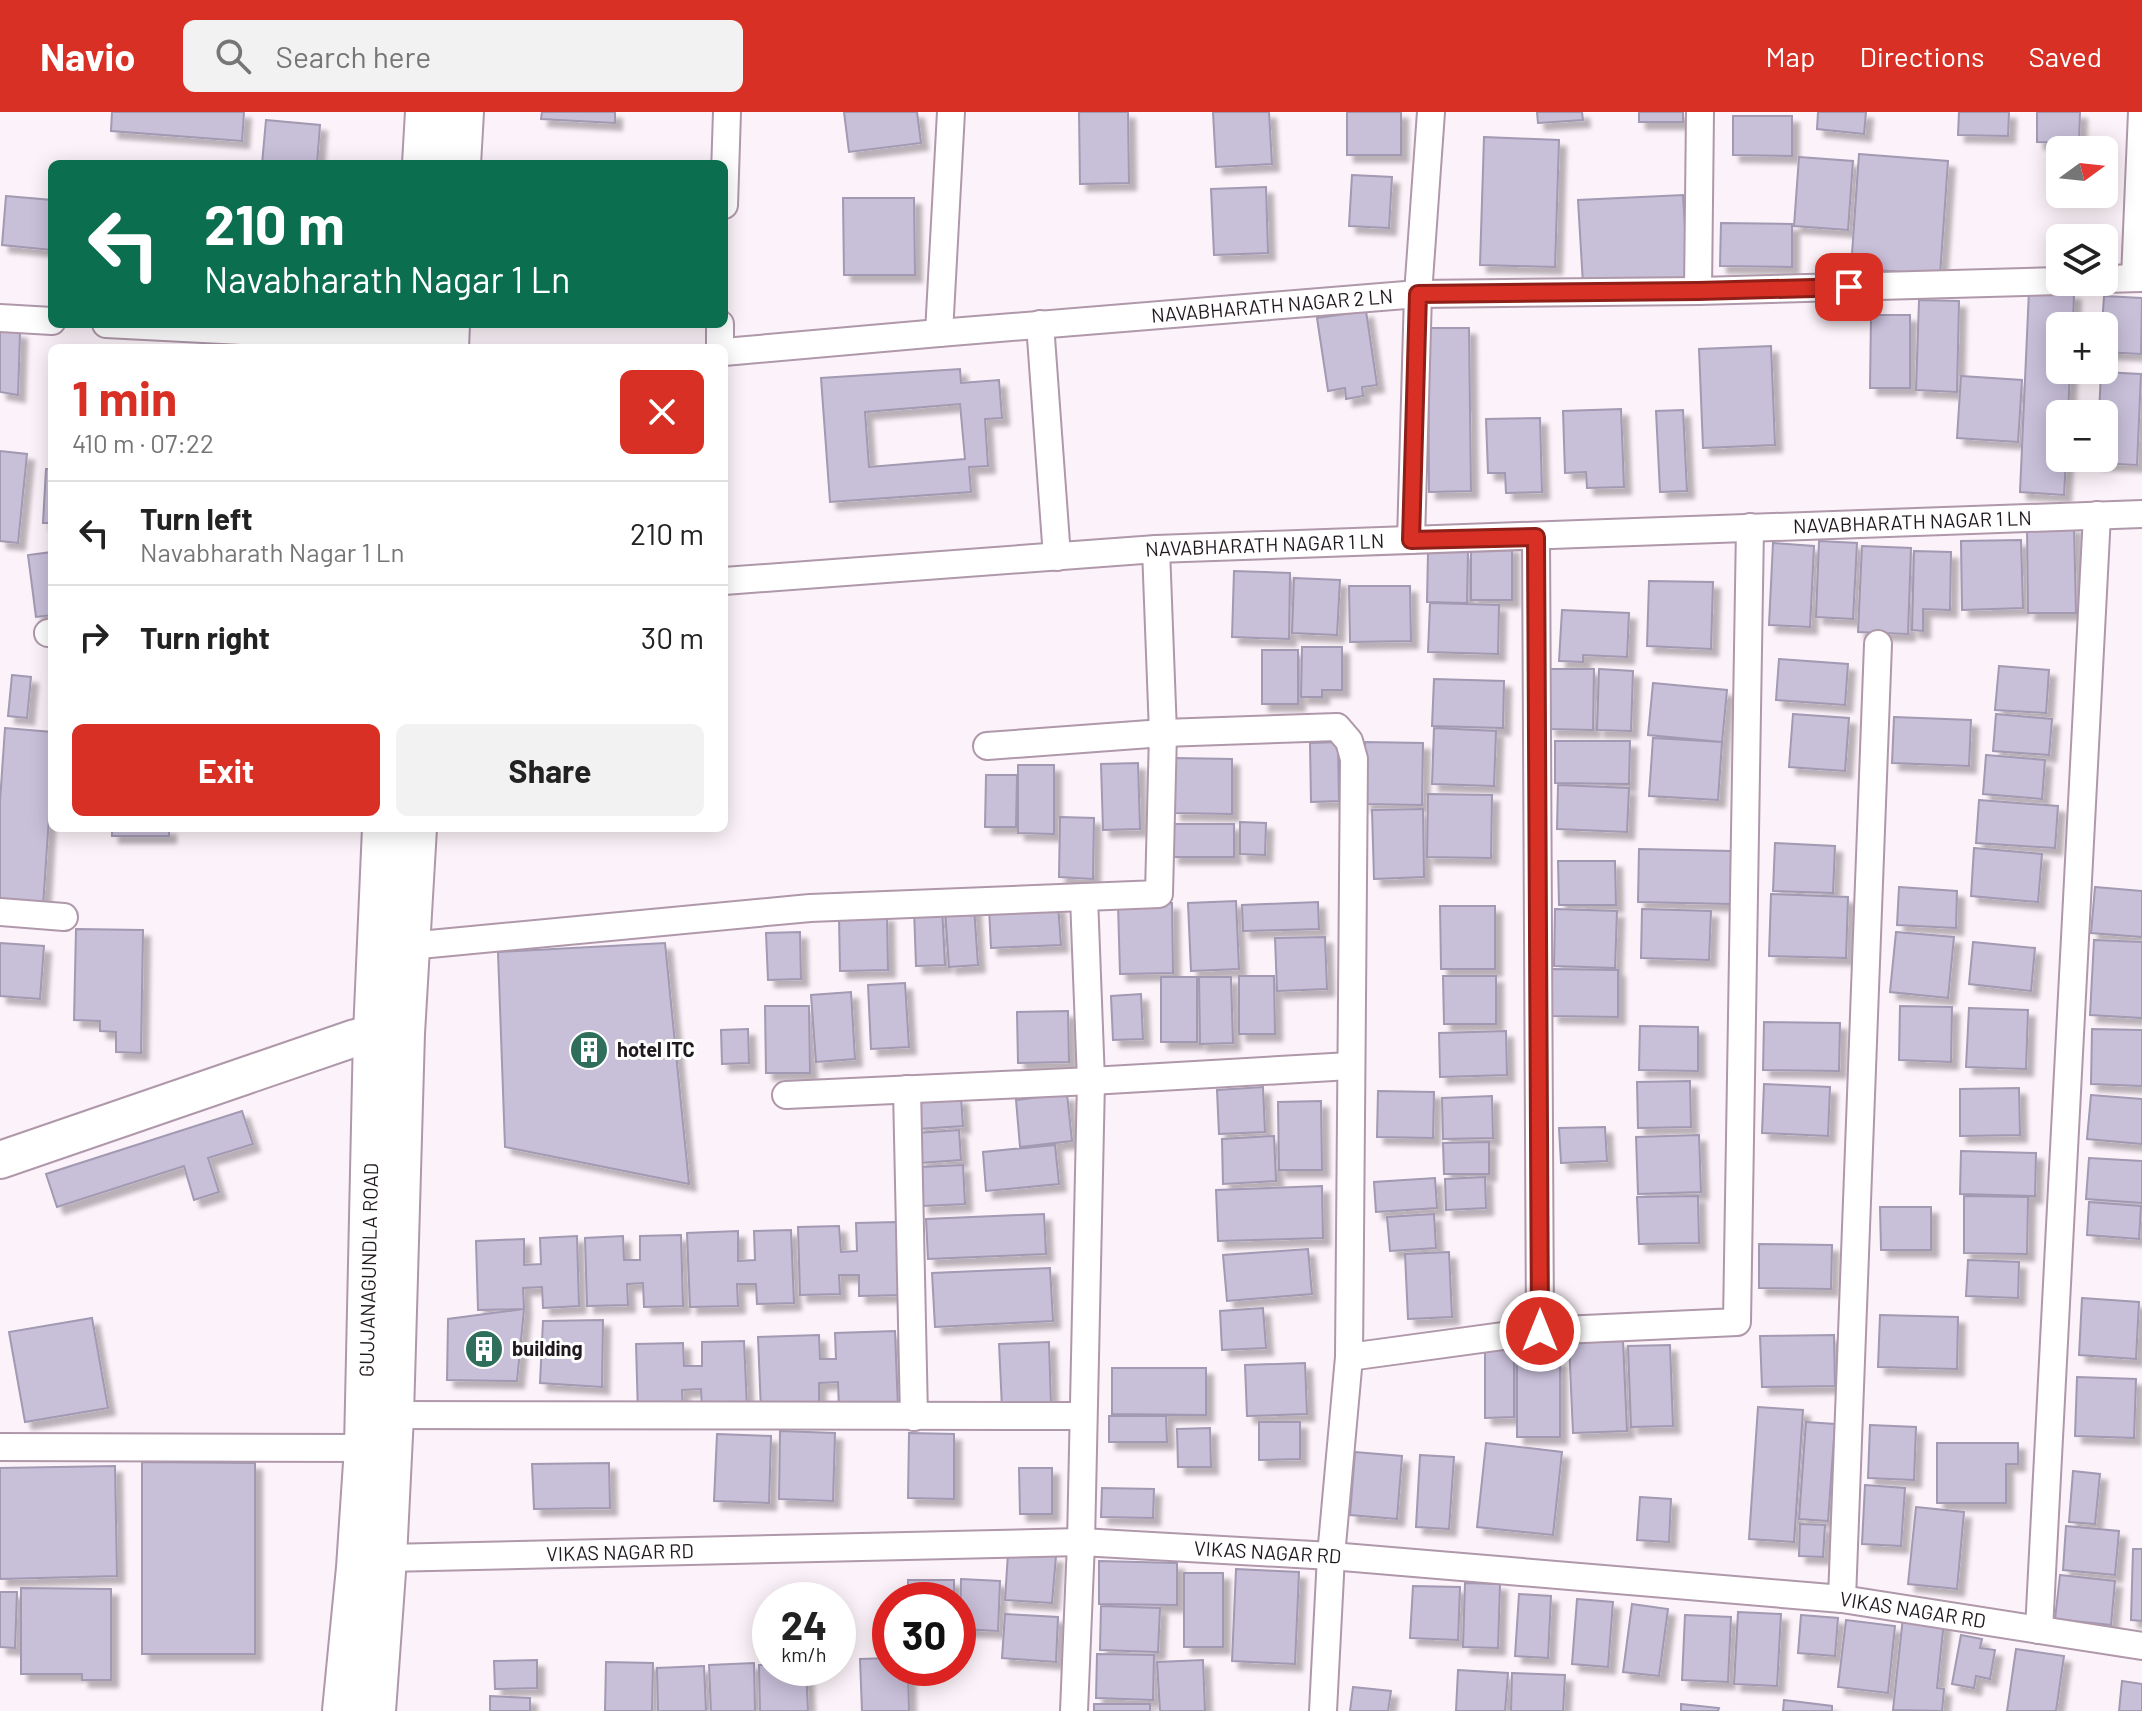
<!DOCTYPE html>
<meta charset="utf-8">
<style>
body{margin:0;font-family:Barlow,sans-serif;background:#f2f2f2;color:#222;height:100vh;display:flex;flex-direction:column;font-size:30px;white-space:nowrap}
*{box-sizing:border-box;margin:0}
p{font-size:26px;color:#767676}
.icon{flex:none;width:44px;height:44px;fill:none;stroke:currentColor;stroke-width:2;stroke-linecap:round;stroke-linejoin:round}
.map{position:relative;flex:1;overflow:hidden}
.panel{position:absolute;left:48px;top:232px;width:680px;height:488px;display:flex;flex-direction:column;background:#fff;border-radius:12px;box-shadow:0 4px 20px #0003}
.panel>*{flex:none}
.banner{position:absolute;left:48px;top:48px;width:680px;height:168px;border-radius:12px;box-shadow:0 4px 20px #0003;background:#0b6e4f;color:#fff;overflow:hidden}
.needle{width:52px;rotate:75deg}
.tools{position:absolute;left:2046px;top:24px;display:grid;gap:16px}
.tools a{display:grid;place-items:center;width:72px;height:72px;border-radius:12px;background:#fff;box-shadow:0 4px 20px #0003;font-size:40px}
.speed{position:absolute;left:752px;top:1470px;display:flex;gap:16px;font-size:40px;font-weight:700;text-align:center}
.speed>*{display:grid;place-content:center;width:104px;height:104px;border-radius:50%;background:#fff;box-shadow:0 4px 20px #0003;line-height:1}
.speed small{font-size:20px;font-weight:400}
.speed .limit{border:12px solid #d22;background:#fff;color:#111}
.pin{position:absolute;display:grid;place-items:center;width:68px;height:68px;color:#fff;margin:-34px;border-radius:16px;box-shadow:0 4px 12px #0006}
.me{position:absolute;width:88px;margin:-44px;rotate:0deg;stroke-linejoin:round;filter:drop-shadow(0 0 6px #0008)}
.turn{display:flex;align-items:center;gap:28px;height:168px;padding:0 24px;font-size:36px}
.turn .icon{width:104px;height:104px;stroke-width:2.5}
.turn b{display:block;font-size:56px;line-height:68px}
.round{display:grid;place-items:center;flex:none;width:84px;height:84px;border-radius:12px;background:#f2f2f2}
.head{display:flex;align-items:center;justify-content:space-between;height:136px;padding:0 24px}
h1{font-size:48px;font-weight:700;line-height:60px;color:#d93025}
.button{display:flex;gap:16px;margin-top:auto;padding:16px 24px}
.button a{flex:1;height:92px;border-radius:12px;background:#d93025;color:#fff;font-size:32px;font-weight:700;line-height:92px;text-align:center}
.button a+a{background:#f2f2f2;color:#222}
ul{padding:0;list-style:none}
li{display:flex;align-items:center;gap:24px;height:104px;padding:0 24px;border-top:2px solid #e0e0e0}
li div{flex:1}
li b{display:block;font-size:30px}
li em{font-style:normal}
header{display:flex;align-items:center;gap:48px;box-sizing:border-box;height:112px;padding:0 40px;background:#d93025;color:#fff}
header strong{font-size:38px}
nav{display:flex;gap:44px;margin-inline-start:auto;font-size:28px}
.search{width:560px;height:72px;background:#f2f2f2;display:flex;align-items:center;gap:20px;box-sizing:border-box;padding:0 28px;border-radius:12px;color:#767676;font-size:30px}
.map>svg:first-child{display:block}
</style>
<header>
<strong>Navio</strong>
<div class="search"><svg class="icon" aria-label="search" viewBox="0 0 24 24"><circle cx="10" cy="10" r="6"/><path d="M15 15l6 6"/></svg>Search here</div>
<nav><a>Map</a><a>Directions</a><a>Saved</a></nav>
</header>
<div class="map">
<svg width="2142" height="1599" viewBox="0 0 2142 1599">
<defs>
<filter id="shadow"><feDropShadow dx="7" dy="7" stdDeviation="2" flood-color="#0004"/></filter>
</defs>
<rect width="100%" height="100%" fill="#fcf2f9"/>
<path fill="#c8bfd9" stroke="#a299b2" stroke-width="2" fill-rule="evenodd" filter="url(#shadow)" d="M112,0h132l-2,29 -131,-10z
M542,0h73v11l-74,-4z
M844,0h73l4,31 -72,9z
M1079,0h49l1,71 -49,1z
M1213,0h56l3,52 -56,3z
M1347,0h54v43h-54z
M1537,0h45l1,8 -45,3z
M1639,0h44v10h-44z
M1818,0h48l-2,22 -47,-5z
M1959,0h50l-1,24 -50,-1z
M2037,0h43l-1,31 -42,-1z
M1733,4h59v40l-59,-1z
M266,8l54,5 -3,39h-55z
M1484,25l75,3 -4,127 -75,-2z
M1859,42l89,7 -8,114 -89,-7z
M1799,45l54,4 -5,69 -54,-4z
M1352,63l40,2 -3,51 -40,-2z
M1266,75l2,66 -54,2 -3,-66z
M1683,83l5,83 -105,6 -5,-84z
M6,84l46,4v50l-50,-5z
M843,86h71l1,77h-71z
M1721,111l71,1v43l-72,-1z
M2029,178l45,3 -1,33h-13v44h10l-2,44h-8v44h6l-2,37 -44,-3z
M2104,184l38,2 -1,56 -37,-2v-26h-2z
M1919,188l40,1 -2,91 -41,-2z
M1366,199l11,74 -15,2 1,9 -17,3 -1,-11 -17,3 -11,-73z
M1871,203h39v73h-40z
M1428,216h41l2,163 -42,1z
M0,217l20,3 -2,63 -18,-3z
M1771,234l4,99 -72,3 -4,-99z
M960,257l1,14 38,-3 3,38 -17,1 3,47 -19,1 2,25 -141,10 -9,-124zM960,292l5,55 -96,8 -4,-55z
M2101,260l40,2 -4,91 -41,-2 1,-5h7v-44h-5z
M1961,264l61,4 -4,62 -61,-4z
M1621,297l3,78 -37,1 -1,-16 -21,1 -2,-62z
M1683,298l4,81 -27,1 -4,-81z
M1540,306l2,74 -36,1 -1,-20h-17l-2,-54z
M0,339l27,3 -9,89 -18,-2z
M46,357h6v54h-9z
M2027,414h47l2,87h-48z
M2021,428l2,68 -61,2 -1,-69z
M1819,429l38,2 -4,76 -37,-2z
M1773,431l41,3 -4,81 -41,-2z
M1471,434h41v54h-41z
M1862,434l49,2 -3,86 -50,-2z
M1428,439l40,1 -1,51 -40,-1z
M1914,439l37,1 -1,58 -27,-1v22l-11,-1z
M52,440v63l-16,2 -8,-62z
M1234,459l56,2 -1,66 -57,-2z
M1294,466l46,2 -3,55 -45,-2z
M1649,469l64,1 -2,67 -64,-3z
M1349,474h61l1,55 -61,1z
M1430,491l69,2 -1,49 -70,-2z
M1562,498l67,3 -2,44 -44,-2v7l-24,-1z
M1302,535h40v43h-20v7h-21z
M1262,538h36v54h-36z
M1779,547l69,5 -3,41 -69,-5z
M1999,554l50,4 -3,43 -51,-3z
M1550,557h44l-1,61 -44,-1z
M1599,557l34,2 -2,60 -34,-1z
M12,563l19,2 -4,41 -19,-2z
M1434,567l70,2 -1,47 -71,-2z
M1653,571l74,7 -5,52 -74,-7z
M1793,602l56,4 -4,53 -56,-4z
M1996,602l56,5 -3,36 -56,-4z
M1894,605l77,3 -2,46 -77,-3z
M5,616l47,4v40l-9,134 -43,-3v-102z
M1434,616l62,3 -2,55 -62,-2z
M1653,626l69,4 -4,58 -69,-4z
M1555,629h75l-1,43 -74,-1z
M1338,630l1,59 -28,1 -1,-59z
M1365,630l58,1 -1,62 -58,-1z
M1986,643l59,5 -3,39 -59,-5z
M1174,646l58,1v55l-58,-1z
M1138,651l2,66 -37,1 -2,-66z
M1018,653h36v69l-36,-1z
M986,663h31l-1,52h-31z
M1558,673l71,3 -2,44 -70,-3z
M1428,682l64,1 -1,63 -64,-1z
M1979,688l79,6 -3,42 -79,-5z
M1423,697l1,68 -50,2 -2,-69z
M1060,705l34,1 -1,61 -34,-2z
M1240,710l26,1 -1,32 -25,-1z
M1171,712h63v33h-62z
M112,716h57v8h-57z
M1775,731l60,3 -2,47 -60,-2z
M1974,736l68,6 -4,48 -67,-6z
M1639,737l93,2 -1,53 -93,-2z
M1558,749h57l1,44h-57z
M1899,775l58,4 -1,37 -59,-3z
M2095,775l47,4v46l-51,-4z
M1771,782l77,3 -2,61 -77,-2z
M1236,789l3,68 -48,2 -3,-68z
M1318,790l1,27 -76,2 -1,-26z
M1172,791l1,70 -53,1 -2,-70z
M1058,793l3,40 -70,3 -2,-40z
M1440,794h55v63h-54z
M974,795l4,58 -29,2 -4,-57z
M942,796l3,57 -29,1 -2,-57z
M1555,797l62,2 -2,57 -61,-2z
M1642,797l69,2 -2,49 -68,-2z
M887,803l1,55 -48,1 -1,-55z
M76,817l67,1 -2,123 -25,-1v-20l-16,-1v-10l-26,-1z
M800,820l1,47 -33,1 -2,-47z
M1896,820l58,5 -6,61 -58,-6z
M1325,825l2,52 -50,2 -2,-53z
M2094,828l48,2v76l-52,-3z
M1973,830l62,6 -4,43 -62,-7z
M0,831l44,3 -4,53 -40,-3z
M665,831l24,241 -184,-37 -7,-195z
M1552,857l66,1v47l-66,-1z
M1239,864h35l1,58h-36z
M1443,864h53v48h-52z
M1161,865h36v65h-36z
M1199,865h32l2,66 -33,1z
M905,871l4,64 -38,2 -3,-64z
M851,880l4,67 -39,3 -5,-67z
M1141,882l2,45 -30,1 -2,-44z
M765,894h44l1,67h-44z
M1900,894l52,1 -1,55 -52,-2z
M1969,896l59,2 -2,59 -60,-2z
M1068,899l1,51 -51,1 -1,-51z
M1764,910l76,1 -1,48 -76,-1z
M1640,914l58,1v44l-59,-1z
M748,917l1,34 -27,1 -1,-34z
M2092,917l50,1v56l-51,-2z
M1506,919l1,44 -67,2 -1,-44z
M1690,969l1,46 -53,1 -1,-46z
M1764,972l66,3 -2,49 -66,-3z
M1263,975l2,45 -46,2 -2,-44z
M2019,976l1,47 -60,1v-47z
M1378,979l56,1 -1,46 -56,-1z
M1067,982l5,47 -52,6 -4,-47z
M2091,983l51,4v45l-55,-5z
M1492,984l1,42 -50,1 -1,-41z
M961,985l2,29 -46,3 -3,-29z
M1321,989l1,69h-43l-1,-68z
M242,999l11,33 -45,14 11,34 -25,8 -10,-34 -127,41 -11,-33z
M1605,1015l2,34 -46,2 -2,-35z
M959,1018l2,30 -42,3 -2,-30z
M1699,1023l2,57 -63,2 -2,-57z
M1274,1024l2,45 -53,3 -1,-45z
M1489,1030v32h-45l-1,-31z
M1055,1033l4,39 -73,7 -3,-39z
M1961,1039l75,2 -1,43 -75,-2z
M2089,1046l53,3v42l-56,-4z
M963,1053l2,39 -43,2 -2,-39z
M1485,1065l1,31 -40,2 -1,-31z
M1435,1066l2,30 -61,4 -2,-30z
M1322,1074l1,52 -105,3 -2,-51z
M1698,1084l1,47 -60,1 -2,-47z
M1964,1084l64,1 -1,57 -63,-1z
M2089,1090l52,4 -2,33 -52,-4z
M1880,1095h51v43h-50z
M1044,1102l2,40 -118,5 -2,-40z
M1434,1102l2,34 -46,3 -3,-34z
M897,1110l3,73 -41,1v-21h-20l1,19 -40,1 -2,-68 41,-1 2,26 16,-1 -1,-28z
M791,1118l3,73 -37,1 -1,-20h-19l1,22 -48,1 -3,-74 51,-2v30l17,-1 -1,-29z
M681,1123l2,71 -39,1 -1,-24 -16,1 1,21 -41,1 -2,-68 38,-2 1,24h16v-24z
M577,1124l2,70 -36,2 -1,-21 -19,1 1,21 -46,1 -2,-69 48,-2v26l17,-1 -1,-26z
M1759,1132l73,1 -1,44 -72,-1z
M1308,1137l4,45 -85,7 -4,-46z
M1449,1140l3,65 -44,2 -3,-65z
M1968,1148l51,2 -1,36 -52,-2z
M1050,1156l3,53 -118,6 -3,-54z
M2082,1186l57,4 -3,57 -57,-4z
M1263,1196l3,40 -44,2 -2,-39z
M524,1197l-7,72 -70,-1 1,-61z
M1880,1203l78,2 -1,52 -79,-2z
M92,1206l16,90 -83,14 -16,-90z
M603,1208l-1,67 -62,-4 3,-62z
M895,1219l3,78 -59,2 -1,-29 -19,1v26l-58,2 -3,-74 61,-2 1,24h16l-1,-26z
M1834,1223l1,51 -73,1 -2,-51z
M744,1229l3,67 -45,1 -1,-20 -19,1 1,22 -45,2 -2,-70 47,-1 1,23h18v-24z
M1623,1229l4,90 -54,2 -4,-90z
M1049,1230l2,64 -49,2 -3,-64z
M1485,1233h29v72l-29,1z
M1670,1233l3,81 -42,1 -3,-81z
M1517,1248h43v77h-43z
M1305,1251l2,51 -60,2 -2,-51z
M1112,1256h94v47l-94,-1z
M2077,1265l59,2 -2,59 -59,-2z
M1758,1295l45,3 -9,132 -45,-3z
M1109,1304h57l1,26h-58z
M1259,1310h41v37l-41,1z
M1806,1310l29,2 -7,97 -29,-2z
M1870,1313l46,2 -2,53 -46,-2z
M1210,1316l1,39h-33l-1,-38z
M780,1319l55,2 -2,68 -54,-2z
M909,1321l45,1v65l-46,-1z
M717,1322l54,2 -2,67 -55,-2z
M1486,1331l76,9 -9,83 -76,-8z
M1937,1331h81v21h-12v39h-69z
M1355,1340l47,4 -5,63 -47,-4z
M1420,1343l34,2 -5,72 -33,-2z
M142,1350l113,1v191h-113z
M609,1351l1,45 -76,1 -2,-45z
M115,1354l2,110 -117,3v-111z
M1019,1356h33v46h-32z
M2073,1359l27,3 -5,50 -26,-2z
M1865,1373l40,3 -4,58 -39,-2z
M1102,1376l52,1 -1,29 -52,-1z
M1640,1385l31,2 -2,43 -32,-2z
M1916,1395l48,5 -7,77 -49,-5z
M1800,1412l25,1 -2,32 -24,-1z
M2066,1414l53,5 -4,44 -52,-5z
M2133,1437h9v72l-11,-1z
M1008,1441l48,3 -4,47 -47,-3z
M1099,1449l78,2v42l-78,-1z
M1236,1457l63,3 -4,92 -63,-3z
M1184,1461h39v74h-39z
M2060,1463l55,6 -4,44 -56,-6z
M961,1467l39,2 -2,50 -38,-2z
M908,1468h46v20h-46z
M1465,1471l35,1 -2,64 -35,-1z
M1413,1474l47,1 -2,53 -48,-2z
M21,1476l90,1v91h-29v-6h-61z
M0,1480h17l-2,56 -15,-1z
M1519,1482l32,2 -3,62 -33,-2z
M1577,1487l36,3 -5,65 -36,-3z
M1632,1492l36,5 -9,67 -36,-4z
M1101,1494l59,2 -2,44 -58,-2z
M1738,1500l43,2 -4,72 -43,-2z
M1005,1502l53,3 -2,45 -54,-4z
M1685,1503l46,2 -3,65 -46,-2z
M1801,1503l37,3 -3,38 -37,-3z
M1903,1505l41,4 -7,67 7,1 -2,22 -49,-1z
M1846,1508l49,6 -7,67 -50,-6z
M1961,1523l21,4 -2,9 15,2 -5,29 -14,-3 -2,12 -22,-4z
M2016,1537l48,7 -8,55h-49z
M1097,1542l57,1 -1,45 -57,-2z
M890,1546v10h18l1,43h-47l-2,-52z
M537,1548v28l-42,1 -1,-28z
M1203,1548l2,51h-45l-3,-49z
M606,1550l47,1 -1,48h-47z
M754,1551l1,48h-44l-2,-46z
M759,1553h11v3h36l2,43h-48z
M704,1554l2,45h-48l-1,-43z
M1458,1558l50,3 -3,38h-49z
M1512,1561l53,2 -2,36h-52z
M2122,1569l20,3v27h-23z
M1353,1575l38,4 -3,20h-38z
M490,1584l40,2v13h-40z
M1784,1588l48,6v5h-49z
M1094,1592h56v7h-56z
M1681,1592l38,4 -1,3h-37z"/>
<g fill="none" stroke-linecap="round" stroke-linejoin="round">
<g stroke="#af98aa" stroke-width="30">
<g id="street">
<path d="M724,93l3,-93"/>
<path d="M2135,166l7,-166"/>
<path d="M2104,167l38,-1"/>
<path d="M1698,179l2,-179"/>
<path d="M0,206l52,3"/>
<path d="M106,212l307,16"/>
<path d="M1040,212l17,233"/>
<path d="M939,221l12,-221"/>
<path d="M720,236v-24"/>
<path id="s1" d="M724,240l215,-19 479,-39 280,-3 362,-10"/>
<path d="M1536,425l4,794"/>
<path d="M1411,428l7,-246 13,-182"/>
<path id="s2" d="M724,469l432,-32 986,-35"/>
<path d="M48,521l4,-1"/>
<path d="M987,634l176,-13 174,-6 12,14 5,18 -5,598 -18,199 -8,155"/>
<path d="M0,800l64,5"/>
<path d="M409,834l401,-38 274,-11"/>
<path d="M907,977l7,328"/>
<path d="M786,983l305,-14 259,-15"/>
<path d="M1349,1245l191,-26 197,-9 13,-795"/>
<path d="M393,1303l690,1"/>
<path d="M0,1335l365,1"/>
<path id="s3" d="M386,1446l695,-16 250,14 511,43 300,47"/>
<path d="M1842,1487l36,-955"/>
<path d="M2039,1518l58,-1115"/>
<path d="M1074,1599l7,-169 10,-461 -7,-184 75,-3 4,-161 -7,-184"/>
</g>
</g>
<g stroke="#af98aa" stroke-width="40">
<path id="secondary" d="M0,1048l355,-122 19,-4 29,-1"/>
</g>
<g stroke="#af98aa" stroke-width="44">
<g id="primary">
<path d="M423,52l3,-52"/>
<path d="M460,52l3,-52"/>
<path d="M413,236l1,-24"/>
<path d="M448,236l1,-24"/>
<path id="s4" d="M343,1599l14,-143 8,-120 9,-414 9,-206"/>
<path d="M375,1599l11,-153 7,-143 11,-382 12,-205"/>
</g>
</g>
<use href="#street" stroke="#fff" stroke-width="26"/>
<use href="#secondary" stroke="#fff" stroke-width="36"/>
<use href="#primary" stroke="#fff" stroke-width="40"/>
</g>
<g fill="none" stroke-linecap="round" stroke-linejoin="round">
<g stroke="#8d1f18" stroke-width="20">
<path id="route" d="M1540,1219l-4,-794 -125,3 7,-246 280,-3 151,-4"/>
</g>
<use href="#route" stroke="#d93025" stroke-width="14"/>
</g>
<defs>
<g id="building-disc" transform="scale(2)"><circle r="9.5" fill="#2f6e5b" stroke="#fff"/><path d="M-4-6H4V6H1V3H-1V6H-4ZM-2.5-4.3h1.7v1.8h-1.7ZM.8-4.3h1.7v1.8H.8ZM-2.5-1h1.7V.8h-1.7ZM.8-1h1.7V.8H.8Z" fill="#fff"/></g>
</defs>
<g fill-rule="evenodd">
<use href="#building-disc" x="589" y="938"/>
<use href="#building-disc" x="484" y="1237"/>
</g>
<g text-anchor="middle" stroke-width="6" stroke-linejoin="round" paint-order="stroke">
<g font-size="20" fill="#211920" stroke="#fff">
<text dy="7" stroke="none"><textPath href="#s1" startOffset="550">NAVABHARATH NAGAR 2 LN</textPath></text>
<text dy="7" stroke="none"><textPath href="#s2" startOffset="1190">NAVABHARATH NAGAR 1 LN</textPath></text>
<text dy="7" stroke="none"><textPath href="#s2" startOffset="542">NAVABHARATH NAGAR 1 LN</textPath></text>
<text dy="7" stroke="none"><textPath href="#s4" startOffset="442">GUJJANAGUNDLA ROAD</textPath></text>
<text dy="7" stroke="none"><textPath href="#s3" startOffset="234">VIKAS NAGAR RD</textPath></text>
<text dy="7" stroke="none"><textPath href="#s3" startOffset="882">VIKAS NAGAR RD</textPath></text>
<text dy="7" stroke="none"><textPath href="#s3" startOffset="1530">VIKAS NAGAR RD</textPath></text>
</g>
<g font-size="20" font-weight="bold" fill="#211920" stroke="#fff" text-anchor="start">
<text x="617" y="945">hotel ITC</text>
<text x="512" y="1244">building</text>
</g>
</g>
</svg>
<div class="tools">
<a><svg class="needle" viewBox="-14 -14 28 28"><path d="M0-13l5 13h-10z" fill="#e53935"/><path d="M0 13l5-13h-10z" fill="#767676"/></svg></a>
<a><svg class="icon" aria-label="layers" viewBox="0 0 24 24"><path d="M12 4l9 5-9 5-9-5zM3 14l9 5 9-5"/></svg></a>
<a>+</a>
<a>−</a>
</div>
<div class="speed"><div>24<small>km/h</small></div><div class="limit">30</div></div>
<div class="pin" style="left:1849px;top:175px;background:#d93025"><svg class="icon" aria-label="arrive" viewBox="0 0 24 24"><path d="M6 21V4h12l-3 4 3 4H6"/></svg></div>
<svg class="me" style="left:1540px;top:1219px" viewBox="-20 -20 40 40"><circle r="17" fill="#d93025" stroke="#fff" stroke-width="3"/><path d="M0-11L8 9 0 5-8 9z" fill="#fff"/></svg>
<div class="banner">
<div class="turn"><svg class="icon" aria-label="left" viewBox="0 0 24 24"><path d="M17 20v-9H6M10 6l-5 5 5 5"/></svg><div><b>210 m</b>Navabharath Nagar 1 Ln</div></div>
</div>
<section class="panel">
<div class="head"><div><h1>1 min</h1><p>410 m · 07:22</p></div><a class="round" style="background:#d93025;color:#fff"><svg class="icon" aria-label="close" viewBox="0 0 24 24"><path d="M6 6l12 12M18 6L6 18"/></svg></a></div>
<ul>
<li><svg class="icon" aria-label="left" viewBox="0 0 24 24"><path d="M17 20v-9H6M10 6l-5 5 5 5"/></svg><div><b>Turn left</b><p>Navabharath Nagar 1 Ln</p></div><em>210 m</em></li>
<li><svg class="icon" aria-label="right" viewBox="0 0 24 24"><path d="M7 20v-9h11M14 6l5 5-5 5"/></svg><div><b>Turn right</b></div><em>30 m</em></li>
</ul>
<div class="button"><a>Exit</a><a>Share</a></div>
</section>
</div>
